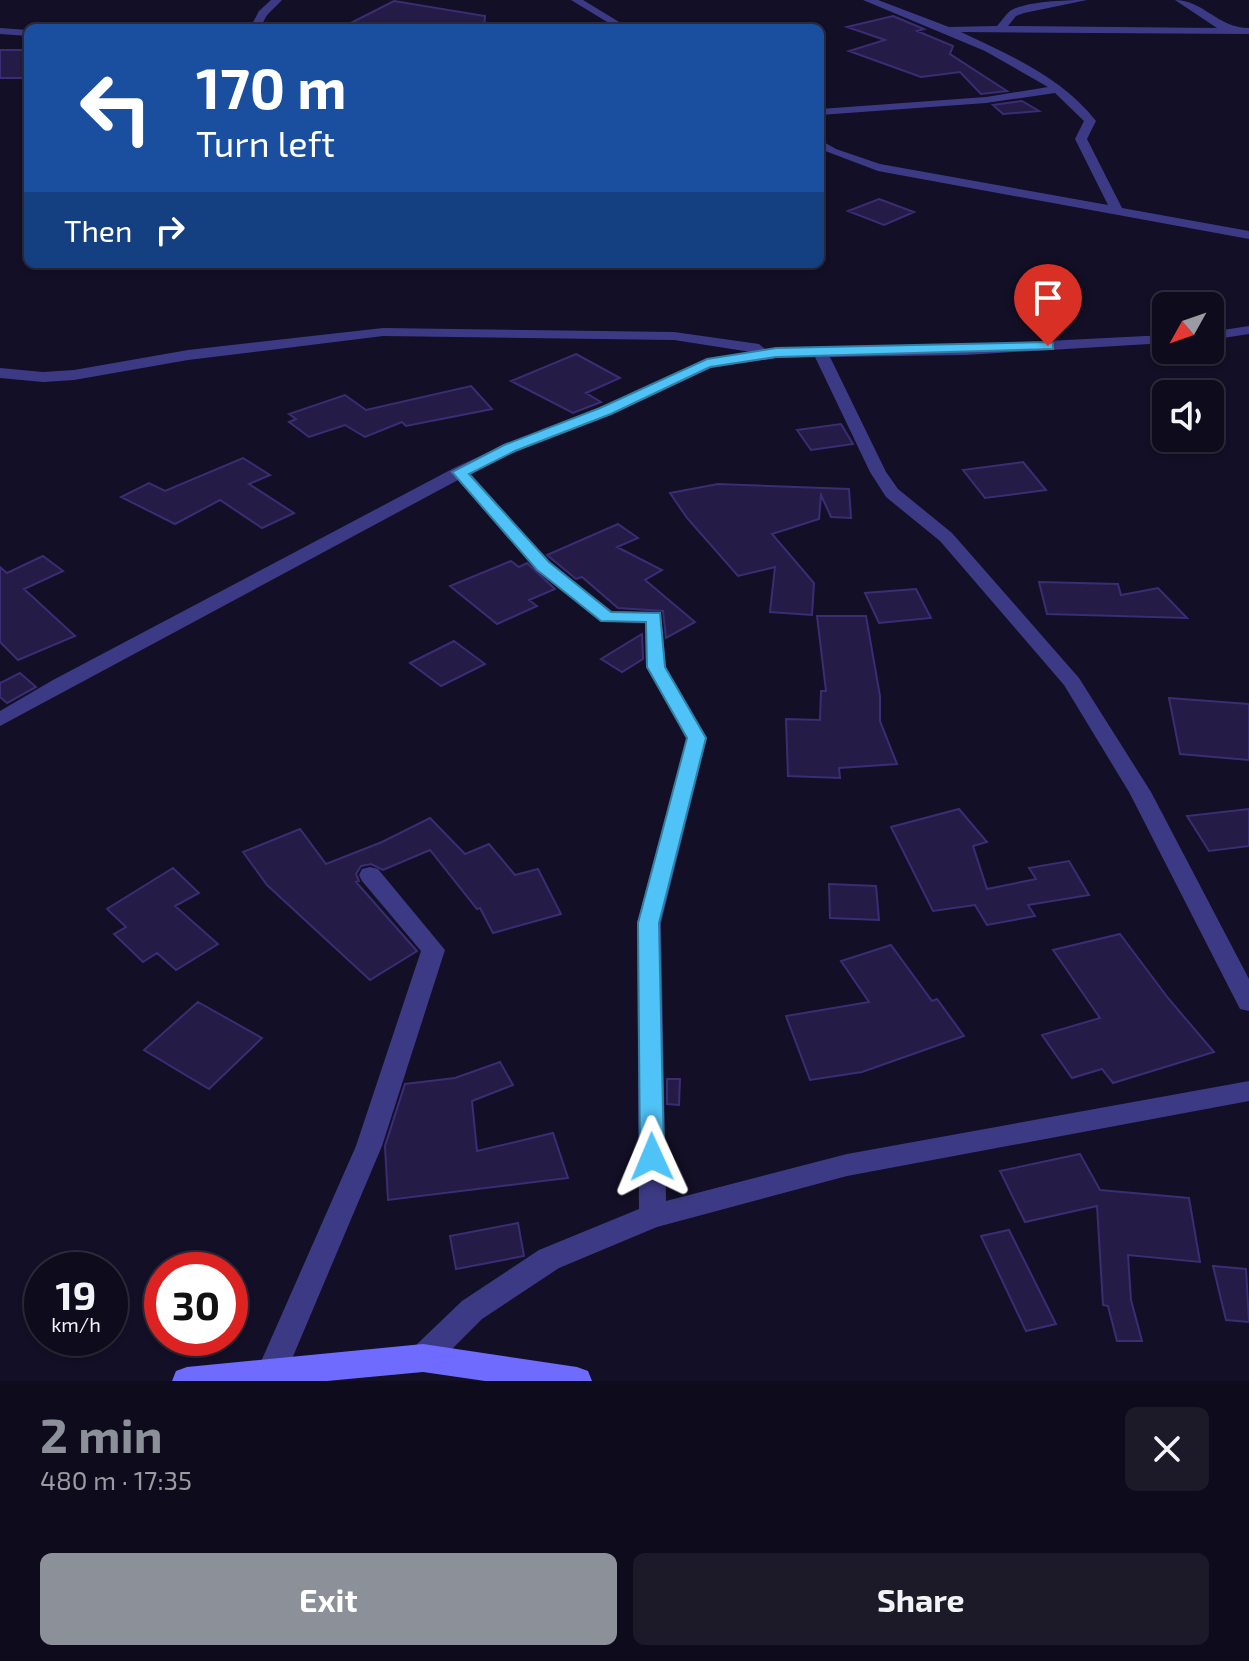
<!DOCTYPE html>
<meta charset="utf-8">
<style>
body{margin:0;font-family:"Exo 2",sans-serif;background:#1c1929;color:#f1f3f6;height:100vh;display:flex;flex-direction:column;font-size:30px;white-space:nowrap}
*{box-sizing:border-box;margin:0}
p{font-size:26px;color:#9b9ba3}
.icon{flex:none;width:44px;height:44px;fill:none;stroke:currentColor;stroke-width:2;stroke-linecap:round;stroke-linejoin:round}
.map{position:relative;height:1381px;overflow:hidden}
.sheet{display:flex;flex-direction:column;background:#0e0b1c;flex:1}
.sheet>*{flex:none}
.hud{position:absolute;left:24px;top:24px;width:800px;height:244px;border-radius:12px;box-shadow:0 2px 6px #0004,0 0 0 2px #2e2b3b;background:#1a4fa0;color:#fff;overflow:hidden}
.needle{width:52px;rotate:230deg}
.tools{position:absolute;left:1152px;top:292px;display:grid;gap:16px}
.tools a{display:grid;place-items:center;width:72px;height:72px;border-radius:12px;background:#0e0b1c;box-shadow:0 2px 6px #0004,0 0 0 2px #2e2b3b;font-size:40px}
.speed{position:absolute;left:24px;top:1252px;display:flex;gap:16px;font-size:40px;font-weight:700;text-align:center}
.speed>*{display:grid;place-content:center;width:104px;height:104px;border-radius:50%;background:#0e0b1c;box-shadow:0 2px 6px #0004,0 0 0 2px #2e2b3b;line-height:1}
.speed small{font-size:20px;font-weight:400}
.speed .limit{border:12px solid #d22;background:#fff;color:#111}
.pin{position:absolute;display:grid;place-items:center;width:68px;height:68px;color:#fff;margin:-82px -34px;border-radius:50% 50% 50% 0;rotate:-45deg;box-shadow:0 0 8px #0007}
.pin .icon{rotate:45deg}
.me{position:absolute;width:88px;margin:-44px;rotate:359deg;stroke-linejoin:round;filter:drop-shadow(0 0 6px #0008)}
.turn{display:flex;align-items:center;gap:28px;height:168px;padding:0 40px;font-size:36px}
.turn .icon{width:104px;height:104px;stroke-width:2.5}
.turn b{display:block;font-size:56px;line-height:68px}
.then{display:flex;align-items:center;height:76px;padding:0 40px;background:#0003;gap:16px;font-size:30px}
.round{display:grid;place-items:center;flex:none;width:84px;height:84px;border-radius:12px;background:#1c1929}
.head{display:flex;align-items:center;justify-content:space-between;height:136px;padding:0 40px}
h1{font-size:48px;font-weight:700;line-height:60px;color:#8c9099}
.cta{display:flex;gap:16px;margin-top:auto;padding:16px 40px}
.cta a{flex:1;height:92px;border-radius:12px;background:#8c9099;color:#fff;font-size:32px;font-weight:700;line-height:92px;text-align:center}
.cta a+a{background:#1c1929;color:#f1f3f6}
.map>svg:first-child{display:block}
</style>
<div class="map">
<svg width="1249" height="1381" viewBox="0 0 1249 1381">
<rect width="100%" height="100%" fill="#130f26"/>
<path fill="#241b47" stroke="#3b2d73" stroke-width="2" d="M394,1l91,15 -1,12h-143z
M893,16l31,13 -7,2 36,15 -3,8 57,37 -26,3 -21,-22 -39,5 -72,-26 36,-11 -38,-13z
M0,50h28v21l-6,7h-22z
M1022,101l17,10 -36,3 -10,-9z
M879,199l35,13 -30,13 -36,-14z
M576,354l44,24 -34,15 15,9 -28,11 -62,-32z
M471,386l21,23 -86,17 -4,-4 -37,15 -20,-12 -36,12 -20,-15 7,-3 -7,-5 56,-19 21,15z
M841,424l12,20 -42,6 -14,-20z
M243,458l27,17 -21,9 45,29 -32,15 -42,-28 -45,24 -54,-27 28,-14 16,8z
M1023,462l23,28 -61,8 -22,-28z
M718,484l131,5 2,29 -20,-1 -10,-22 -2,24 -47,15 42,49 -2,32 -42,-3 5,-45 -37,9 -51,-58 -17,-25z
M618,524l20,14 -21,9 45,23 -17,10 50,42 -29,16 -3,-27 -45,-3 -36,-31 -6,2 -29,-24z
M43,556l20,15 -39,18 51,47 -57,24 -18,-18v-75l7,6z
M511,561l8,6 8,-4 28,26 -26,11 8,6 -40,18 -47,-38z
M1039,582l79,2 3,11 37,-7 29,30 -140,-4z
M916,589l15,29 -52,5 -14,-30z
M817,616h49l14,80v25l17,43 -58,4 1,10 -52,-2 -2,-57 34,1 1,-29h5z
M642,634l1,25 -21,13 -21,-13z
M454,641l31,23 -44,22 -31,-23z
M20,673l16,14 -29,16 -7,-6v-14z
M1169,698l80,6v56l-69,-6z
M959,809l28,33 -14,4 14,43 49,-10 -7,-11 40,-7 20,34 -61,10 7,11 -48,9 -12,-20 -42,6 -42,-84z
M1249,809v37l-40,5 -22,-35z
M430,818l35,36 24,-10 26,31 23,-6 23,45 -68,19 -13,-25 -3,1 -47,-59 -47,20 -12,-6 -10,2 -5,8 3,7 -3,1 61,69 -47,29 -103,-95 -24,-33 57,-23 26,35 56,-22z
M173,868l26,25 -24,13 43,38 -42,26 -19,-17 -14,9 -29,-28 12,-7 -19,-18z
M829,884l47,2 3,34 -49,-2z
M1120,934l48,64 46,54 -101,31 -11,-14 -30,9 -30,-43 58,-17 -47,-68z
M891,945l41,56 5,-2 27,37 -102,36 -52,8 -24,-64 83,-14 -28,-41z
M198,1002l64,36 -53,51 -65,-39z
M500,1062l13,23 -41,16 5,50 76,-18 15,45 -180,22 -3,-54 20,-62 50,-6z
M667,1079h13l-1,26 -12,-1z
M1080,1154l20,36 89,8 11,64 -72,-7 3,45 11,41h-25l-9,-35 -5,-1 -6,-99 -72,16 -25,-51z
M518,1223l6,33 -68,13 -6,-33z
M1009,1230l47,94 -30,7 -45,-95z
M1213,1266l33,3 3,53 -23,-2z"/>
<g fill="none" stroke-linecap="round" stroke-linejoin="round">
<path fill="#3d3a85" fill-rule="evenodd" d="M271,0h11l-15,15 -7,13h-10l9,-17z
M571,0h12l46,28h-12z
M863,0h15l71,27 48,-1c4,-4 8,-11 13,-15 16,-10 58,-11 77,-11l-63,13 -8,3 -8,10 209,2 -42,-28c28,0 43,28 74,28v6l-288,-2c49,23 102,46 135,89l-9,18 35,69 127,23v8l-371,-68 -58,-22v-9l16,9 44,15 228,41 -33,-66 9,-18 -29,-28 -69,10 -166,12v-6l166,-12 62,-10 -63,-36z
M0,28l28,2v6l-28,-2z
M1249,326v8l-39,6v-8z
M383,328l291,4 85,12 7,6 199,-5 201,-10v8l-201,12 -135,2 56,115 12,17 54,44 127,145 72,114 98,187v32l-9,-2 -111,-217 -65,-107 -124,-144 -54,-44 -16,-25 -55,-115 -39,1 -65,10 -99,46 -96,37 -45,23 78,88 63,49 49,2 5,54 41,71 -46,185 5,278 181,-47 402,-73v20l-402,75 -190,51 -98,41 -77,51 -49,49 -10,4 -10,-4 -5,-10 5,-10 49,-47 77,-51 100,-41 -2,-286 50,-185 -41,-71 -1,-44 -45,-2 -63,-51 -79,-90 -458,246v-15l53,-31 401,-212 50,-23 96,-37 102,-47 49,-9 -77,-12 -291,-4 -195,24 -114,20 -31,2 -43,-4v-10l43,4 31,-2 114,-20z
M370,867l8,2 67,81 -63,196 -96,227v8h-30v-8l100,-227 65,-195 -59,-70 -3,-6 3,-6z"/>
<path fill="#6f6bff" fill-rule="evenodd" d="M423,1344l154,23 11,4 4,10h-107l-62,-9 -96,9h-155l4,-10 11,-4z"/>
</g>
<path fill="#4fc3f7" stroke="#337fa1" stroke-width="2" d="M1048,342l5,1v6l-277,8 -66,10 -99,47 -96,37 -46,23 80,88 62,50 49,1 5,54 41,71 -47,185 5,234 -3,8 -9,2 -9,-2 -3,-8 -2,-234 49,-185 -40,-71 -1,-45 -45,-1 -64,-51 -85,-98 52,-27 96,-37 107,-49 69,-11z"/>
</svg>
<div class="tools">
<a><svg class="needle" viewBox="-14 -14 28 28"><path d="M0-13l5 13h-10z" fill="#e53935"/><path d="M0 13l5-13h-10z" fill="#9b9ba3"/></svg></a>
<a><svg class="icon" aria-label="sound" viewBox="0 0 24 24"><path d="M4 9h4l5-4v14l-5-4H4zM17 9q2 3 0 6"/></svg></a>
</div>
<div class="speed"><div>19<small>km/h</small></div><div class="limit">30</div></div>
<div class="pin" style="left:1048px;top:346px;background:#d93025"><svg class="icon" aria-label="arrive" viewBox="0 0 24 24"><path d="M6 21V4h12l-3 4 3 4H6"/></svg></div>
<svg class="me" style="left:652px;top:1157px" viewBox="-20 -20 40 40"><path d="M0-17L14 15 0 8-14 15z" fill="#4fc3f7" stroke="#fff" stroke-width="4"/></svg>
<div class="hud">
<div class="turn"><svg class="icon" aria-label="left" viewBox="0 0 24 24"><path d="M17 20v-9H6M10 6l-5 5 5 5"/></svg><div><b>170 m</b>Turn left</div></div>
<div class="then">Then<svg class="icon" aria-label="right" viewBox="0 0 24 24"><path d="M7 20v-9h11M14 6l5 5-5 5"/></svg></div>
</div>
</div>
<section class="sheet">
<div class="head"><div><h1>2 min</h1><p>480 m · 17:35</p></div><a class="round"><svg class="icon" aria-label="close" viewBox="0 0 24 24"><path d="M6 6l12 12M18 6L6 18"/></svg></a></div>
<div class="cta"><a>Exit</a><a>Share</a></div>
</section>
